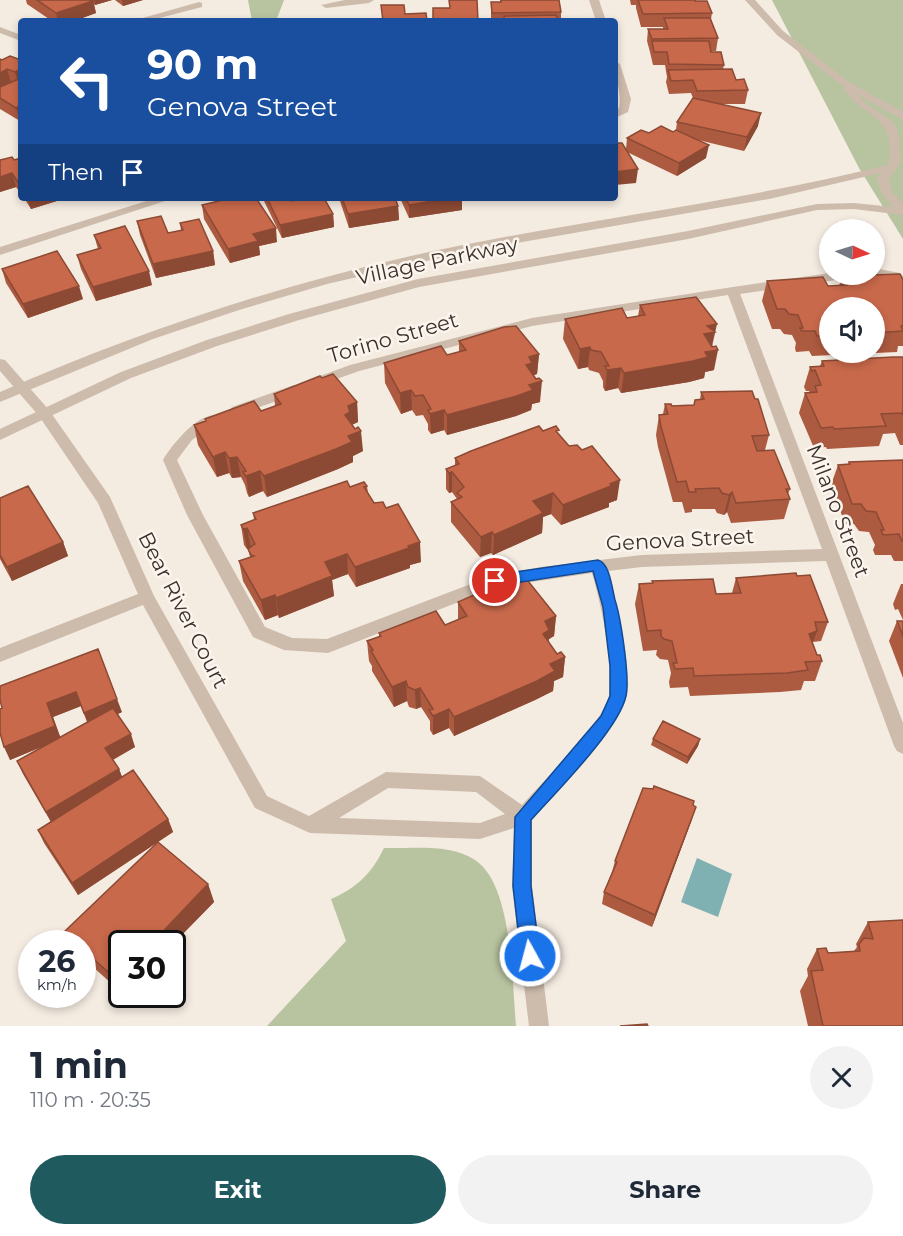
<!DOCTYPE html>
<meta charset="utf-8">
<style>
body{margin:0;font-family:Montserrat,sans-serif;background:#f2f2f3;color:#1f2937;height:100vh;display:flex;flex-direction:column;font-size:22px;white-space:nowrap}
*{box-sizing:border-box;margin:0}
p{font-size:20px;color:#747a83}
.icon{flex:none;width:33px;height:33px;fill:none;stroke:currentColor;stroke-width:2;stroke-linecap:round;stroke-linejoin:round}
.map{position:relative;height:1026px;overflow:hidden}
.side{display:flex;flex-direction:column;background:#fff;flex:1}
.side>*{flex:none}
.guide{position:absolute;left:18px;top:18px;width:600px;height:183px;border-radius:6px;box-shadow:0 3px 9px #0003;background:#1a4fa0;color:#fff;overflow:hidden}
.needle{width:39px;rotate:94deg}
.fabs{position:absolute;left:819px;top:219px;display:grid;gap:12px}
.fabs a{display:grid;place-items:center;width:66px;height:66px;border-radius:50%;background:#fff;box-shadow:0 3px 9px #0003;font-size:30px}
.speed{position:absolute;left:18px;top:930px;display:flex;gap:12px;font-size:30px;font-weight:700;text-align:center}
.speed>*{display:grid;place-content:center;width:78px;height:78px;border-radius:50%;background:#fff;box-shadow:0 3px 9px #0003;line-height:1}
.speed small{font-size:15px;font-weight:400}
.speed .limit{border:3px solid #111;border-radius:9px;background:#fff;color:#111}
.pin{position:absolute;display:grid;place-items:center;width:51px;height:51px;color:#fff;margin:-26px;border:3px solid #fff;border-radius:50%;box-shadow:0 2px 6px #0007}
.me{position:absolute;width:66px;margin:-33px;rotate:353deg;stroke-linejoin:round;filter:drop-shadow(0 0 4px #0008)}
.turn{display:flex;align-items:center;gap:21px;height:126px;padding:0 30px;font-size:27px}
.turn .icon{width:78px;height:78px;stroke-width:2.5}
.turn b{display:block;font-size:42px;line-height:51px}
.then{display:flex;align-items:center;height:57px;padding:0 30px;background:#0003;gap:12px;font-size:22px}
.round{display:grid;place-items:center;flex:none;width:63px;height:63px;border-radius:32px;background:#f2f2f3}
.head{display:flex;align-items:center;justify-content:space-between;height:102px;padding:0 30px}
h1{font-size:36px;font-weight:700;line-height:45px}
.button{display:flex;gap:12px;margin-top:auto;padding:12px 30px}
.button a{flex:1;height:69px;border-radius:36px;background:#1f5a5e;color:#fff;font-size:24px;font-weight:700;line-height:69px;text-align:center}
.button a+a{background:#f2f2f3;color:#1f2937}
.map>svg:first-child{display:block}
</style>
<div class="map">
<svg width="903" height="1026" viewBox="0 0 903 1026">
<rect width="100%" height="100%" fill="#f4ebe1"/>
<path fill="#b8c4a0" d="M248,0h36l-8,21h-24z
M772,0h131v239l-44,-71z
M384,848c28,1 66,-5 91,12 38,25 37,123 41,166h-249l79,-85 -15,-42c26,-11 41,-26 53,-51z"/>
<path fill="#7fb0b2" d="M697,858l35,16 -14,43 -37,-15z"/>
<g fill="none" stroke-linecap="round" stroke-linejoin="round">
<path fill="#cdbbac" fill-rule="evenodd" d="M874,268l26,5 3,3v11l-11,-8 -22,-4 4,-1z
M830,273l26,1 -6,4 -117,17 -6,-4 6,-4z"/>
<path fill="#cdbbac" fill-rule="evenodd" d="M345,0h29l-5,3 -43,5 -5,-3z
M589,0h10l7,21h-10z
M199,2l3,1v4l-54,14h-16z
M0,27l21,8v6l-21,-8z
M615,61l5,3 11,35 -3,13 -13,6v-7l4,-3c3,-14 -4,-31 -4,-47z
M156,198h18l-174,57v-8z
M733,287l6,4 164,432v31l-6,-3 -3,-5 -68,-185 -184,6 -34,4c8,27 25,100 18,126 -9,35 -68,93 -94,123v66l17,140h-20l-17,-140 2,-58 -34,11 -170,-6 -55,-25 -112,-203 -143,57v-14l138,-54 -40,-91 -59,-87 -39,-45v-12l5,1 44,50 61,87 44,99 113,200 42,20 77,-44 94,4 42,29c19,-22 84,-84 87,-110 5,-32 -8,-91 -17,-122l-95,14 -169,66 -44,-3 -31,-13 -66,-122 -24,-55c8,-14 36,-49 54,-44l2,3 -2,3 -25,18 -15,20 26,55 62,112 27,11 35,1 162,-62 52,-10 101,-12 180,-6 -94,-254 -196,31 -173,45 -42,15 -7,-4 2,-3 38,-14 182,-47zM388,788l88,4 29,22 -25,9 -141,-5z
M294,385l7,5 -2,3 -62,22 -7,-5 2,-3z"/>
<path fill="#cdbbac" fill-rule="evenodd" d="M745,0h10l28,31 66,51 54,30v8l-46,-26c27,32 45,12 43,69l-11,15 3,14 11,12v11l-49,-6 -37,1 -129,29 -269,48 -120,33 -82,26 -86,32 -131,62v-11l121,-57 86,-32 82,-26 129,-35 270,-48 129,-27 37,-1 39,4 -12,-15 -4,-14 4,-5 -112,26 -299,52 -143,33 -88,26 -86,29 -153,63v-10c133,-58 269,-104 411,-136 158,-35 319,-52 476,-91 3,-5 3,-8 3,-14 1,-35 -29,-37 -47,-62l1,-2 -67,-52z"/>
</g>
<path fill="#ac5a40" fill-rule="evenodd" d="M26,0h86l-17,5 -1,-1 2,9 -22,8h-22l-25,-17z
M115,0h28l-20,6z
M500,0h59l2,12v9h-70v-19h9z
M630,0h65l17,13 -1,6 7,19 -2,13h-5l13,14 -1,4 25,21 -3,14h-27l40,22 -14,25 -46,-11 8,18 -29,18 -50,-24 9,31 -10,-34 1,-11 22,-5 24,-1 3,-2 1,-8 16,-24 -2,-5 -22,1 -3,-12 1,-5 -2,-12h-12l-3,-13 -3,-11 1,-12h15v-2h-22l-5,-19v-3h-5z
M0,59l2,1h19l-1,61 -20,-12z
M21,158v36l-5,-7 -16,5v-32h14z
M24,198h35l1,2 -29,9z
M263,198h26l2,3h2v-3h31l9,16 1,13 -52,11 -18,-37z
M339,198h56l3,8 1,14 -50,8z
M400,198h62v12l-53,8z
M202,205l75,37 -18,4 1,9 -30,8 -26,-44z
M137,221l31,12 13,-3 -1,-7 33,28 2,14 -59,13 -16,-43z
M94,235l58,50 -56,16 -15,-32 -4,-14 21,-6z
M2,269l81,30 -55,19 -22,-35z
M842,276l61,4v66h-5l-1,6 -85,4 -3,-5 -13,1 -1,-4 1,-5 -4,-8 -8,-1 -4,-5h-8l-10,-28 5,-20 61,5h11zM830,308h44v44h-44z
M640,305l73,40 -1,1 2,24 -9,2 -1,6 -15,4 -68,11 -3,-5 -13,3 -2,-4v-6l-4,-8 -10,-3 -1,-3 -10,2 -15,-30 2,-20 62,-1 11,-2z
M459,341l80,13 -2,20 -3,1 6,27 -8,2 -1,6 -15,6 -69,19 -3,-5 -13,4 -3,-4v-6l-5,-9 -7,1 -4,-6 -11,4 -16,-31 -1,-20 63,-8 12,-3z
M903,357v88h-3l-5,-12 -12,1 -4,12 -52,3 -1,-2 -12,1 -15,-35 6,-20h5l-1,-2h-3l-2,-4 6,-20 10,-1 2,-5z
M322,378l35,24 1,20 -6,3 11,26 -10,5v6l-15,7 -71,28 -4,-6 -14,6 -2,-4 -2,-8 -4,-8 -9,1 -3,-5 -12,4 -19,-32 -4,-20 67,-14 14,-5 -1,-12z
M701,392l68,43 -4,15 25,39 -2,5 2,5 -6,20 -53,4 -4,-11 -3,3 -7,-2 -2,-4h-23v3l-7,1 -3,-11h-9l-15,-55 -2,-12 3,-20 4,-1 2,-10 7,2 22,-1 6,-5z
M543,431l16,4 58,65 -8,3v4l-48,18 -10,-11 -8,3 -1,16 -49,22 -2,-2 -11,4 -29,-35v-20l6,-3 -5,-7 -3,1 -3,-4v-20l9,-4v-7z
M903,460v101h-9l-3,-6h-16l-2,-5 2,-5 -6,-13 -10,-1 -5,-7h-9l-14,-39 7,-20 10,-1 1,-2z
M367,486l1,7 6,10 12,5 35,54 -11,3v3l-54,19 -8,-13 -16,6 2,16 -55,22 -1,-3 -13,5 -22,-39 -4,-20 11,-4 -2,-8h-1l-3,-4 -3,-20 13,-5 -1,-7 97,-26z
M0,498l63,44 5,14 -56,25 -12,-22z
M797,576l31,46 -7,19 -8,1v1l4,12 5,6 -7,20h-11l-3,9 -21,2 -90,4 -2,-9 -18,1 -1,-6 2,-9 -3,-13 -8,-1 -4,-4 1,-5 -14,1 -8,-47 4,-20 13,-1v-2l64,13 16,-1 4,-15z
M512,581l44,35 -2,20 -5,3 -1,2 9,13 8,3 -2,20 -9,4 -1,10 -18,9 -81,36 -5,-8 -16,7 -3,-5v-9l-9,-14 -5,2 -7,-2 -2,-6 -13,6 -22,-36v-5l-3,-5 -2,-20 12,-4v-4l66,-8 13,-5v-18z
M901,584h2v36l-5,-11 -3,1 -2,-6z
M897,621h6v57l-14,-37z
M0,686l122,26 -4,2 17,33 -22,13 6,9 3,8 46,42 5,13 -95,63 -34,-52 -6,-13 13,-8 -28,-48 -6,-13 26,-15 -33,14zM81,706l6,16 -27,15 -7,-20z
M653,739h47l-2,7 -11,18 -36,-19z
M693,805l-1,14 -40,108 -50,-23 2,-12 8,-20 3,-11z
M208,884l6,18 -42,43v-1h-50v49l-40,-36v-13h-12l-6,-12z
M868,922l35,104h-95l-8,-35 8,-15 -1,-7 10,-20 11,4 26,-2 3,-4 -1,-3z"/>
<path fill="#8c4a34" d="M94,0h18l-17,5z
M122,0h21l-20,6z
M93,1l3,12 -22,8h-16l-2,-8z
M7,69l4,13 -11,6v-15z
M21,69v15l-2,1 -4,-13z
M21,105v15l-1,1 -4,-13z
M761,113l-3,13 -14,25 3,-14z
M709,145l-3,13 -29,18 2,-13z
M638,169l-2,14 -21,2v-13z
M12,173l4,14 -16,5v-15z
M27,198h32l1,2 -29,9z
M450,198h12v12l-53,8v-13z
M398,206l1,14 -50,8 -1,-14z
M333,214l1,13 -52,11 -2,-13z
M276,228l1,14 -18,4 1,9 -30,8 -2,-14 25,-15z
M213,251l2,14 -59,13 -3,-14z
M149,271l3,14 -56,16 -3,-14z
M79,286l4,13 -55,19 -5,-14z
M717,324l-6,27 7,-1 -4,20 -9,2 -1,6 -15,4 -68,11 3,-20 80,-39 3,-8z
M590,347l-2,20 -10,2 2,-20z
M539,354l-2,20 -6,2 -5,-11 3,-8z
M621,368l-3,20 -13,3 2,-21z
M542,381l-2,21 -8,2 -1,6 -15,6 -69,19v-20l82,-30z
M411,390l1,20 -11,4 -1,-21z
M357,402l1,20 -7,3 -6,-10 3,-9z
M444,410v20l-13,4 -1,-20z
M361,431l2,20 -10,5v6l-15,7 -71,28 -3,-21 84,-40z
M225,452l4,21 -12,4 -4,-20z
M237,457l4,20 -9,1 -3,-20z
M260,471l3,20 -14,6 -3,-21z
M452,472v20l-3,1v-20z
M620,480l-3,20 -8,3v4l-48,18 2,-20z
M732,492l-5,20 -3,3 5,-20z
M553,493l-2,21 -8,3 -1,16 -49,22 1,-20 39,-34z
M247,528l4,20 -4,1 -4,-20z
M492,532l-1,21 -11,4 1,-20z
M63,542l5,14 -56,25 -5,-14z
M420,542l1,20 -11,3v3l-54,19 -1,-20z
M347,554l1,20 -16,6 2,16 -55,22 -3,-20 49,-36z
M275,595l3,20 -13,5 -4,-20z
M556,616l-2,20 -5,3 -1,10 -7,5 4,-33z
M817,631l-7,19 -1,-16z
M565,657l-2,20 -9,4 -1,10 -18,9 -81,36v-19l96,-53z
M406,681l1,20 -13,6 -2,-20z
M420,688l1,19 -5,2 -1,-19z
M76,692l5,14 -28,11 8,22 -51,21 -6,-13 43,-44z
M117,699l5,13 -33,14 -5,-13z
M449,709v19l-16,7v-19z
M131,734l4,13 -25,14 -5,-13z
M700,739l-2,7 -11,18 1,-7z
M119,769l5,13 -72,42 -6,-12z
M696,807l-4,12 -40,108 3,-12z
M168,819l5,13 -95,63 -6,-12z
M208,884l6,18 -42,43v-1h-21z
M122,974v16l-6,-11z"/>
<path fill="#c8694b" stroke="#8c4a34" stroke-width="1.5" d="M37,0h55l1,1 -37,12z
M449,0h28l1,21h-45v-13h17z
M501,0h58l2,12 -69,1 -1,-11h10z
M638,0h57v1h12l5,12 -69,1z
M381,5h23l1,9 21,-1 1,8h-44z
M556,15l2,6h-53l-1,-5z
M664,18h46l8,20 -66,1 -4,-10h20z
M377,20v1h-45z
M652,41h57l2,11h10l3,13 -55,-1 -2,-12h-13z
M10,56l11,4v9l-6,3 -8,-3 -7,4v-14l2,1z
M732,69l4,11 8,-1 4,11 -51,1 -4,-11 -22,1 -3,-11z
M21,78v27l-5,3 -16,-10v-11z
M693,98l68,15 -14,24 -70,-15z
M661,126l12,6 3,-2 33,15 -30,18 -52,-25 14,-8 8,3z
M615,143h7l16,26 -23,3z
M12,157l2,3 7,-2v29l-9,-14 -12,4v-17z
M231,198h25l20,30 -23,6 5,7 -30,8 -26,-44z
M267,198h22l2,3 7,-1 -1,-2h27l9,16 -53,11z
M342,198h53l3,8 -50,8z
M406,198h44l-41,7z
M161,216l7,17 15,-3 -3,-7 19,-4 14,32 -60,13 -16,-43z
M125,226l24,45 -56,16 -16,-32 24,-7 -7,-13z
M57,251l22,35 -56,18 -21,-35z
M900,274l3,6v46h-2l2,5 -29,2v-25h-44v27l-13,1 -2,-5h-13l-2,-3h3l-5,-13 -9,-1 -4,-5h-8l-10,-28 56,-4 5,9 19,-1 -5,-9z
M696,297l21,27 -10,2 8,6 -11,2 8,13 4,-1 2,4 -13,2 3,5 -15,4 -69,12 -3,-5 -14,2 -2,-4h4l-8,-14 -10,-2 -1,-3 -10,2 -15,-30 57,-11 5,10 18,-3 -5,-10z
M516,326l23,28 -10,3 3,6 -6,2 10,14 3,-1 3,3 -13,4 4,5 -16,6 -70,19 -3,-5 -14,4 -2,-4 3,-1 -8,-14 -8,1 -4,-6 -11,3 -16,-30 57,-17 6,9 19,-5 -7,-9 45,-14z
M893,357h10v58l-1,-2 -21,1 5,12 -52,3 -1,-2 -12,1 -16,-35 12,-1 -2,-6 6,-1 -6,-15 -3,1 -2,-4 14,-1 -2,-5z
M333,374l24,28 -9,4 2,6 -5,3 10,14 3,-2 3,4 -13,5 4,6 -16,7 -72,27 -4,-5 -14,5 -3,-4 3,-1 -9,-14 -8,1 -4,-6 -12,5 -19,-32 12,-4 -1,-2 49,-18 7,10 20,-7 -7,-10 46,-18 2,2z
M752,391l3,8h3l11,36 -17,1 5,15 17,-1 16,39h-4l4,10 -54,4 -4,-11 -3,3 -7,-2 -3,-5 -24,1 1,3h-7l-3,-11 -9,1 -16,-55 -2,-12 9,-1 -3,-10h6l1,2 22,-1 1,-5 9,-1 -3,-7z
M539,426l4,5 13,-5 3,4 -3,1 13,15 8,-1 5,5 10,-4 28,34 -10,4 1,2 -48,19 -10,-12 -20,8 10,12 -49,22 -2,-3 -11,5 -30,-35 11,-5 -5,-4 7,-6 -12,-15 -3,1 -3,-4 13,-5 -4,-6 16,-7z
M903,460v81h-1l-3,-7 -16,1 -2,-5h3l-8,-18 -10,-1 -5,-7h-9l-14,-39 12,-1 -1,-2z
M347,481l3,6 14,-5 3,4 -3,1 10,16 9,-1 3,6 12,-4 22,38 -12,4 1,2 -54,19 -8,-13 -22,8 7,14 -56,22 -1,-3 -14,5 -22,-39 15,-5 -3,-1 -3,-6 7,-5 -8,-16 -4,1 -2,-4 15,-6 -3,-6z
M28,486l35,56 -56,25 -7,-12v-57z
M796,573l1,3 13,-1 18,47h-13l2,9 -8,3 8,21h3l2,6 -17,1 3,8 -21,3 -93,3 -1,-8 -18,1 -2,-6h4l-5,-22 -8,-2 -3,-3v-6l-14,1 -8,-47 14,-1 -1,-2 61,-2 3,15 25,-1 -5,-15z
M524,576l32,40 -11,5 4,9 -6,4 14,20 4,-2 4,5 -15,7 5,7 -18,10 -83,36 -5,-8 -16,7 -4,-6 4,-1 -13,-21 -5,2 -7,-3 -2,-6 -14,6 -21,-36 2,-1 -6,-9 14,-5 -2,-3 57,-22 9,14 22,-9 -9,-14 52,-23 2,2z
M897,621h6v15z
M98,649l19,50 -33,14 -8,-21 -29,11 8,23 -51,21 -4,-14v-24l2,-1 -2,-8v-14z
M113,708l18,26 -26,14 14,21 -73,43 -29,-51z
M663,721l37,18 -12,18 -35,-18z
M133,770l35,49 -96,64 -34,-53z
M654,786l40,15 -1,4 3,2 -41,108 -51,-23 13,-30 -2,-1 28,-73 10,1z
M158,842l50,42 -57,60h-29v30l-6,5 -34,-30v-5h-5l-13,-12z
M903,920v106h-80l-12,-55 12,-1 -6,-21 9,-1 2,5 32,-2 -1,-7 5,-6 9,1 -5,-17z
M647,1024l1,2h-28z"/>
<path fill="#1a73e8" stroke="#114b97" stroke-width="1.5" d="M598,560c12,3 14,29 17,40 6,19 15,78 11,96 -7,33 -70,96 -95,124v66l9,70 -3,6 -7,3 -6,-3 -3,-6 -8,-70 2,-69 86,-101 9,-20v-30l-7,-59 -10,-36 -98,15 -5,-1 -2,-4 2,-4 5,-2z"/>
<g text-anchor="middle" stroke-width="5" stroke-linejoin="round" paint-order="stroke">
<g font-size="21" fill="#3b302b" stroke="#fbf5ee">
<text transform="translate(437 261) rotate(-12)" y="7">Village Parkway</text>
<text transform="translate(393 338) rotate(-16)" y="7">Torino Street</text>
<text transform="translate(838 511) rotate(69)" y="7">Milano Street</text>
<text transform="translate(680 540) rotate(-3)" y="7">Genova Street</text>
<text transform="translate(183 610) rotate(63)" y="7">Bear River Court</text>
</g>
</g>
</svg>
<div class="fabs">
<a><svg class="needle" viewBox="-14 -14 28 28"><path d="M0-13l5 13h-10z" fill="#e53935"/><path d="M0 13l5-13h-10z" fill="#747a83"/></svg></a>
<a><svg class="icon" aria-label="sound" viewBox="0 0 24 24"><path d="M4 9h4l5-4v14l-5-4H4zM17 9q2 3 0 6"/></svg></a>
</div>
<div class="speed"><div>26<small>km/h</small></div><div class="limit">30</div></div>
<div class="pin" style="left:495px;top:581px;background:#d93025"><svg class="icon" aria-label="arrive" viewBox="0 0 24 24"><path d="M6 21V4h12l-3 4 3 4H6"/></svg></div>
<svg class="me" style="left:530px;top:956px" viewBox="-20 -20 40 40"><circle r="17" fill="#1a73e8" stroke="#fff" stroke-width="3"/><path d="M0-11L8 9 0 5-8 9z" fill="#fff"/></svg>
<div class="guide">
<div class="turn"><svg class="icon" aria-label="left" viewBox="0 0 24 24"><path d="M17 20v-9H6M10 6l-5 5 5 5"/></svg><div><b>90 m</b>Genova Street</div></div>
<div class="then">Then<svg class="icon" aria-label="arrive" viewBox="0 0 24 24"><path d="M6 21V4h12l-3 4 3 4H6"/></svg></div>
</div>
</div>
<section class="side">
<div class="head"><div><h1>1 min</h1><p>110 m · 20:35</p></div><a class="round"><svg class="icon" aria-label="close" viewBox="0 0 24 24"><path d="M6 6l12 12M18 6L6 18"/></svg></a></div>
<div class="button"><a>Exit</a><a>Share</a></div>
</section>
